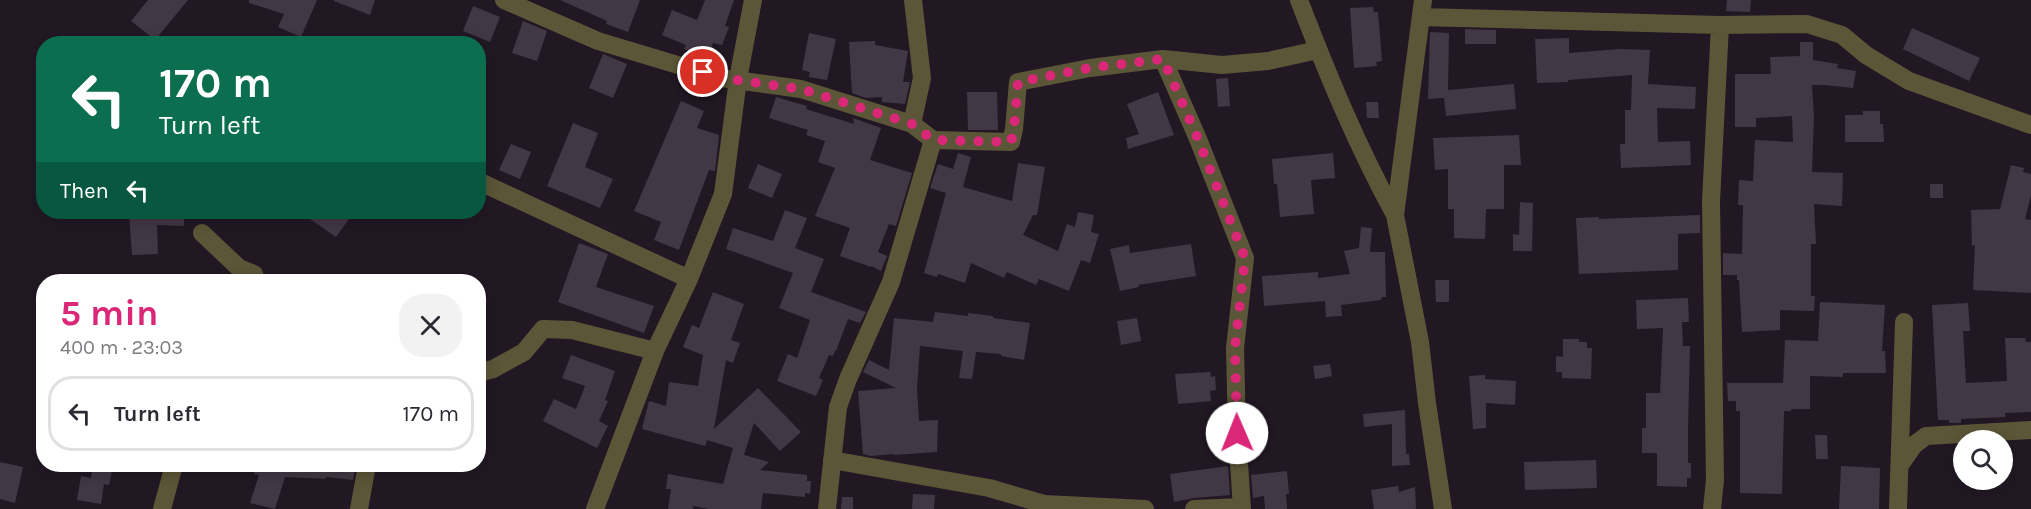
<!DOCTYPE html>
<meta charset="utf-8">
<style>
body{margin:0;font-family:Karla,sans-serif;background:#f2f2f3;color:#2b2b33;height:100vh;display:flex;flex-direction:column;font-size:22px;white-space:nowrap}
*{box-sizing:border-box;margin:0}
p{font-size:20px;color:#7c7c81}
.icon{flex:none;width:33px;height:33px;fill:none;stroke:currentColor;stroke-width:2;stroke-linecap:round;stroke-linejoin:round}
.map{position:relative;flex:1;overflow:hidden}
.details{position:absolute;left:36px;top:274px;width:450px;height:198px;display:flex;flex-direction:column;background:#fff;border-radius:24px;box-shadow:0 3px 15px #0003}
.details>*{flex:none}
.banner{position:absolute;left:36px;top:36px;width:450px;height:183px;border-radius:24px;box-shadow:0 3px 15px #0003;background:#0b6e4f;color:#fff;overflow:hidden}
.fabs{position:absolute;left:1953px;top:430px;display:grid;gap:12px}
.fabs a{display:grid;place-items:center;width:60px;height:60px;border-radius:50%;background:#fff;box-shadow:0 3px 15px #0003;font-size:30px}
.pin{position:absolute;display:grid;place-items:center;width:51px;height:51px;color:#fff;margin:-26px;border:3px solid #fff;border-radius:50%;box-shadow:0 2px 6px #0007}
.me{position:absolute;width:66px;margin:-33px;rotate:359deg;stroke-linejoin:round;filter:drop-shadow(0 0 4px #0008)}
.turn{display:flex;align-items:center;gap:21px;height:126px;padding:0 24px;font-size:27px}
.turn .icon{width:78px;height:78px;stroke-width:2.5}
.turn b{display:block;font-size:42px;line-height:51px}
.then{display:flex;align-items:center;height:57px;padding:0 24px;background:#0003;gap:12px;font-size:22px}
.round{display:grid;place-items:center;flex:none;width:63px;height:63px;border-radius:24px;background:#f2f2f3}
.overview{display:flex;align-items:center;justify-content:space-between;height:102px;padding:0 24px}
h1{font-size:36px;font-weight:700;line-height:45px;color:#db2777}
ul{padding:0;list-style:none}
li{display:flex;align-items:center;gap:18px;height:75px;margin:0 12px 9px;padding:0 12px;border:3px solid #e1e1e2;border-radius:24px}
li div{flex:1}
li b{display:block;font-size:22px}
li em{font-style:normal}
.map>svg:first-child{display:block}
</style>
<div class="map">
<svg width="2031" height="509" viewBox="0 0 2031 509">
<rect width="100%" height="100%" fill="#211824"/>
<path fill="#423845" d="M148,0h40l-33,40 -24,-19z
M249,0h68l-16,37 -23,-10 6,-13 -35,-11z
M334,0h41l-5,15 -36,-14z
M560,0h80l-12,32 -22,-8 1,-3z
M705,0h29l-9,26 4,1 -7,18 -9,-2 -5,14 -24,-8 2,-4 -24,-10 10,-25 25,10z
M1727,0h24l-1,12 -24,-1z
M473,6l27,11 -10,25 -27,-11z
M1373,7l1,5h4l4,49 -6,1 1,4 -23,2 -4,-60z
M523,21l24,10 -10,30 -25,-8z
M1912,28l68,30 -11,23 -66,-32z
M1465,29l31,1v14h-31z
M1430,32l19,1 -1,57 66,-6 2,25 -70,7 -2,-18 -16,1z
M809,33l27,6 -9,41 -18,-3 1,-5 -8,-2z
M1569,38v15l51,-4 30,1 -2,34 48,3 -1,22 -38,-1 1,34 32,-1 1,24 -70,3 -1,-24h5v-34h6l1,-35 -64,5v2l-31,1 -2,-44z
M875,41v4l33,6 -5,31h7l-5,22 -23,-2v-5l-16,1 -14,-5 -3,-51z
M1800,42h13v18l25,4 -1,4 19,3 -3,17 -28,-3h-13l2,32 -2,55 31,1 -1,33 -28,-2 2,40h-5v52h4l-1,15 -34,-1v20l-38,2 -3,-52h-2v-5h-14v-22l19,1 1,-49h-5l1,-25 14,1 2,-41 38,2 -1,-26 -36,2v9h-21v-53h36l-1,-17 30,-1z
M603,54l24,10 -14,34 -24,-10z
M1228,78l2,28 -12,1 -2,-28z
M967,92h30l1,38h-30z
M1158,92l16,43 -46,14 -2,-11 13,-4 -12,-30z
M776,97l31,9 -1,3 48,15 -1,-6 28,10 -11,32 42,13 -16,53 -7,-2 -11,28 9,4 -6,15 -10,-5v1l-31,-11 10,-28 -35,-12 20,-48 -17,-6 7,-21 -19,-6 2,-5 -39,-12z
M681,101l23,10 -7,17 22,7 -4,36 -6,-1 -30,80 -25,-10 7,-18 -27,-11z
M1366,102h12l1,16h-12z
M1863,111h17v13h3l1,18h-39v-27h18z
M573,123l25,10 -13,34 28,12 -13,29 -53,-22z
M1519,135l2,30h-17v44h-18l-1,30 -31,-1v-29h-6v-40l-13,1 -2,-32z
M511,144l20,8 -11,27 -21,-9z
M958,153l13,4 -8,30 49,14 6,-38 27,4 -8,48h-4l-10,20 35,16 9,-27 8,3 3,-15 16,3 -3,17 8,2 -9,29 -9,-3 -12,31 -30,-12 -3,6 -29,-13 -3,6 -33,-15 -6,20 -27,-9 -1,3 -13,-4 22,-80 -16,-5 8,-24 15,5z
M1333,153l2,25 -24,2 3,34 -34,3 -3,-33h-3l-2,-25z
M758,164l24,10 -10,24 -24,-10z
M2011,165l13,3 -1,4 8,2v21l-6,24 6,1v73l-58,-3 2,-45 -3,1 -1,-36 29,-1z
M1930,184h13v14h-13z
M1520,202l13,1 -1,48h-19v-17l6,1z
M785,210l22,8 -12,30 29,11 -13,33 55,20 -6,11 -12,-4 -12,32h-1l-2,5 -4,-1 -10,23 4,2 -7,16 -39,-15 11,-27 9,4 13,-38 -31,-12 14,-35 -67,-24 7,-21 40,13z
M129,212h55v14l-27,-1 1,29 -26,1z
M300,212h54l-18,25z
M1700,215v18l-22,1v36l-99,4 -3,-56 23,-1v2z
M1361,227l11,1 -2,24h15l1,45h-4l-1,3 -40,5 1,11 -16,1 -1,-16 -61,5 -2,-30 56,-4v6l32,-4 -6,-23 15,-3z
M579,243l29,11 -12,33 58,19 -10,27 -86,-31z
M1191,244l5,32 -58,9 1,2 -19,4 -10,-42 19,-4 1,8z
M1435,280h14v22h-13z
M713,292l31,12 -13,36 9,3 -7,20 -7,-3 -12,69 44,-41 43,44 -21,19 -26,-28 -10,32 25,7 -9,8 47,5v6h4l-1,13 -5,-1v4l-42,-4 -2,16h-52l-16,-3v3h-25l3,-20h-5l2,-15 55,10 10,-36 -26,-8 -2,6 -63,-17 7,-28 17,5 3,-24 29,4 5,-31 -20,-8 9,-22 7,3z
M1688,298l1,24h-7l1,24h7l-2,82v35h3v15h-4v9l-30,-1v-33h-15v-25h4v-35h14l3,-65 -26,1 -1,-29z
M1820,302l65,3 -3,46h3l1,22h-43v4l-33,-1v33h-19v2h-7l-2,83 -42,-1v-82h-4v-10h-8l-1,-18h56l2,-43 33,1z
M1968,303l2,28h-7l3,52 41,-2 -2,-43h20l1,4h5v70l-26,1v4l-44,2v4h-12v-3h-11l-6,-115z
M935,312l33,4v-3l25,3v2l37,5 -6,37 -23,-4v-2l-25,-2 -4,27 -13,-1 4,-27 -43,-5 -3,43 2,32 19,-1 -1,32 -43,3v-1l-23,2 -8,-2 -5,-63 38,-3 -33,-16 6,-12 20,10 5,-52 39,4z
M1137,318l4,23 -20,4 -4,-24z
M1563,339h16v3h8v6h5l-1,31 -29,-1v-6h-6v-16l7,1z
M571,355l44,16 -10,29 3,1 -9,20 9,5 -11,22 -54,-27 11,-22 22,10 9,-23 -23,-8z
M1330,364l2,12 -17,3 -2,-13z
M1210,372l1,5 4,-1 1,14 -6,1 1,10 -33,3 -3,-30z
M1485,375v4l31,2 -1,24 -29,-2v25l-13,1 -4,-53z
M1405,410l1,44h3l1,11 -18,1v-42l-28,3 -1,-13z
M1815,435h12l1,24h-12z
M1596,460l1,28 -72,2 -1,-28z
M0,462l23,5 -8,36 -15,-4z
M93,465h17l-1,6h3l-3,14 -5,-1 -3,20 -24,-4 4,-24 10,2z
M255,465h101l-3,15 -27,-3 -1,2 -40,-2 -10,32 -25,-6 9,-28 -5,-1z
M1228,466l2,29 -36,3 -20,4 -4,-28z
M1841,466l39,2 -1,41h-40z
M1287,471l2,23h-3l1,15h-22l-1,-13 -11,2 -2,-23z
M1398,486l1,6 16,-5 1,22h-42l-3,-19z
M913,494l22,1 -1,14h-22z
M842,497h11v12h-12z"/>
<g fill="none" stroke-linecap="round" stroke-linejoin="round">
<path stroke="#5c5638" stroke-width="18" d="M504,0l94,41 123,37 80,11 111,35 21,16 78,2 3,-13 4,-47 72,-14 73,-9 59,6 46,-4 50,-11
M1299,0c28,73 58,146 96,215
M1423,0l-28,215 25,127 7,61 16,106
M1421,17l299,8 87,-1 35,11 24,20 43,26 122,44
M1163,59l35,80 47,119 -10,90 2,85 5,76
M912,124l10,-46 -9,-78
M478,181l211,98
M202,233l37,35 15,6 3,8
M478,373l15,-4 31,-17 19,-23 29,1 83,21
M832,460l157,28 55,16 101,5
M1900,465l14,-20 12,-9 105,-6
M162,509l12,-44
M359,509l8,-44
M595,509l60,-158 34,-72 34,-85 15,-115 15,-79
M827,509l11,-102 10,-28 43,-97 42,-142
M1194,509l48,-2
M1712,509l3,-29 -4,-279 9,-176
M1898,509l6,-187"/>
</g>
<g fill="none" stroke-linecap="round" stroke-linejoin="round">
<path stroke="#db2777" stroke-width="10" stroke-dasharray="0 18" d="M703,72l18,6 80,11 111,35 21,16 78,2 3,-13 4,-47 72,-14 73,-9 35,80 47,119 -10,90 2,85"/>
</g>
</svg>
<div class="fabs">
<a><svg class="icon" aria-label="search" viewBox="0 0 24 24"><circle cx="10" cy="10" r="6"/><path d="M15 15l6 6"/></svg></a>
</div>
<div class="pin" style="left:703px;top:72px;background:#d93025"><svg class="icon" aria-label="arrive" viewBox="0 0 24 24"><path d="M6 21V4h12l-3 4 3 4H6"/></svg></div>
<svg class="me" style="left:1237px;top:433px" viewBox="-20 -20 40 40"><circle r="19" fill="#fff"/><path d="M0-13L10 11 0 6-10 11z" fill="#db2777"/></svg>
<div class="banner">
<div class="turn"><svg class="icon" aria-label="left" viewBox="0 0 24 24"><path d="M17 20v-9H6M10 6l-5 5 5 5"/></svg><div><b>170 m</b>Turn left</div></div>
<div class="then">Then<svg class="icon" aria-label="left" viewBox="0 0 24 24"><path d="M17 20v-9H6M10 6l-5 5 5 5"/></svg></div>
</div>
<section class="details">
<div class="overview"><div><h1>5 min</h1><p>400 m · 23:03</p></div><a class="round"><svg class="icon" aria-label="close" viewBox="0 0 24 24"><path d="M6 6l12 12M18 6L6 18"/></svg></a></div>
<ul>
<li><svg class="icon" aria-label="left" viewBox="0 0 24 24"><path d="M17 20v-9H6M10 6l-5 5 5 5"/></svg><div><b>Turn left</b></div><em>170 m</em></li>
</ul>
</section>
</div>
